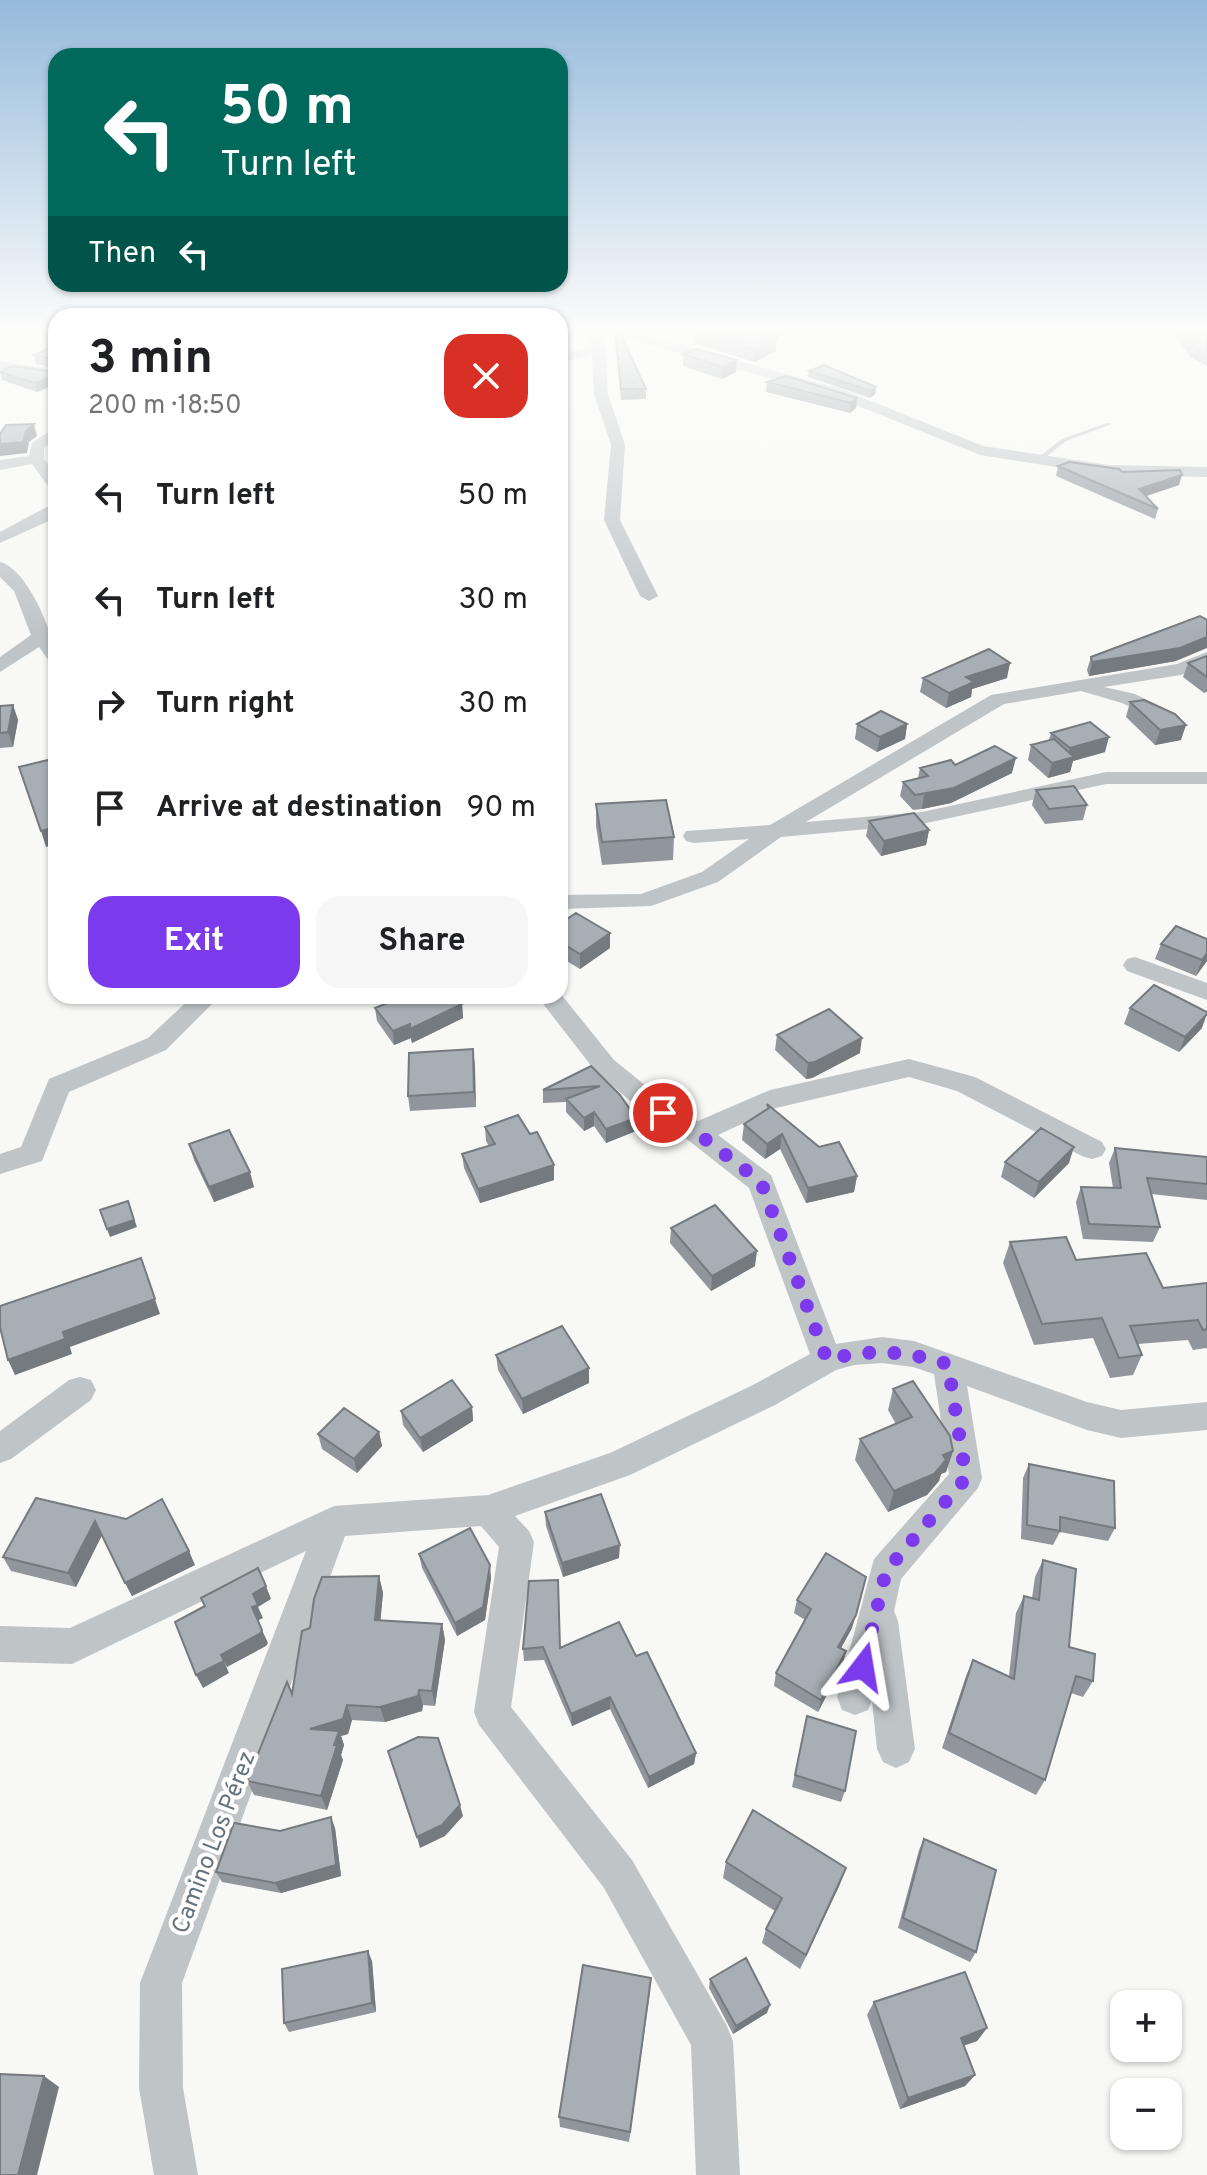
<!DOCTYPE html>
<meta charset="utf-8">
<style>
body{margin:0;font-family:Overpass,sans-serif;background:#f6f6f6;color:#202124;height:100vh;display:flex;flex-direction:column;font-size:30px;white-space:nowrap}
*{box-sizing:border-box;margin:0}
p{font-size:26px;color:#757577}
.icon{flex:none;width:44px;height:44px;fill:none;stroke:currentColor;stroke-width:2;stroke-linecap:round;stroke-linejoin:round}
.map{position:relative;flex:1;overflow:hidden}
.panel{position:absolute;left:48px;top:308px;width:520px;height:696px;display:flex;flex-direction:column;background:#fff;border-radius:24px;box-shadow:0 2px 6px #0004}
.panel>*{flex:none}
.top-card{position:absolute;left:48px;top:48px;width:520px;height:244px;border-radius:24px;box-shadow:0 2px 6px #0004;background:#00695c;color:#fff;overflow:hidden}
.fabs{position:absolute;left:1110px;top:1990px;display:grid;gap:16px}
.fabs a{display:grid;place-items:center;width:72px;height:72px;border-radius:16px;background:#fff;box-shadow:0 2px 6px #0004;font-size:40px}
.pin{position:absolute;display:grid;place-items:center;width:68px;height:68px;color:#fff;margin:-34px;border:4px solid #fff;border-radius:50%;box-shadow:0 2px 8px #0007}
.me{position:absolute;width:88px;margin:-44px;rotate:14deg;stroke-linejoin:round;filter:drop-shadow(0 0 6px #0008)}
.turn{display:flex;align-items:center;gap:28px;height:168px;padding:0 40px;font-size:36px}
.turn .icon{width:104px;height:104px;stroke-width:2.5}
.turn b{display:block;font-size:56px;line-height:68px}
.then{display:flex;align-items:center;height:76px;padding:0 40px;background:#0003;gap:16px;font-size:30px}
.round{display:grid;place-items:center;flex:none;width:84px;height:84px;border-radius:24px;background:#f6f6f6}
.headline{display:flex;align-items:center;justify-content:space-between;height:136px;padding:0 40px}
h1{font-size:48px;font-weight:700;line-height:60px}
.cta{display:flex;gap:16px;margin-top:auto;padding:16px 40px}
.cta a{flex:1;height:92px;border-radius:24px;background:#7c3aed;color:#fff;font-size:32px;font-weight:700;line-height:92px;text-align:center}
.cta a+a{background:#f6f6f6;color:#202124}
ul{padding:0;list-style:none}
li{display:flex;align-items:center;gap:24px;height:104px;padding:0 40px}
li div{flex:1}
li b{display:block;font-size:30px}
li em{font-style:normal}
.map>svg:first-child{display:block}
</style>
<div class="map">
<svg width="1207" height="2175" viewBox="0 0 1207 2175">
<rect width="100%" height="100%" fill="#f8f8f6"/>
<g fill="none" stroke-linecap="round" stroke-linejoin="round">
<path fill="#bfc4c7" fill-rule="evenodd" d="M1107,423l5,1 -46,17 -25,20 -6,-1 27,-21z"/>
<path fill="#bfc4c7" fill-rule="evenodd" d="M586,331h12l7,17 3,46 17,51 -5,75 38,76 -9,5 -9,-5 -36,-76 7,-75 -17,-51 -2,-40 -32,9v-8l31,-9z
M609,331h19l213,58 142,57 125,19 99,2v10l-99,-2 -128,-20 -149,-60 -221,-61z
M0,361l56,9v8l-56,-9z
M56,427v11l-12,10v11l12,16v16l-6,-2 -18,-25 -32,6v-10l29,-4 3,-13z
M56,502v14l-5,4 -51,23v-11z
M0,562c28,7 56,75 56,101l-7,-2 -10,-14 -39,25v-15l31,-22 -17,-44 -14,-14z
M1207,652v13l-26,10 -77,12 31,7 41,20 3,4 -3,4h-14l-40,-19 -41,-12 -77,13 -198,118 116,-10 184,-40h101v12h-101l-184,40 -141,13 -63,45 -67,24 -91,3v-14l81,-1 61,-22 47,-33 -55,4 -8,-2 -3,-5 3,-5 84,-6 221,-130 186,-31z
M1135,957l72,26v17l-80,-29 -4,-6 4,-6z
M560,993l54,67 52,42 32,19 72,-31 139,-31 66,18 127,65 4,7 -4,7 -10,3 -10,-3 -125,-65 -48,-14 -133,31 -58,27 53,40 65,169 46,-7 32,4 173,61 34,8 86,-8v28l-86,8 -34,-8 -120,-44 15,92 -4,10 -77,91 -7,32 4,10 17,128 -6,13 -13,6 -13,-6 -6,-13 -5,-48 -4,9 -13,5 -13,-5 -5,-13 37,-138 75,-85 -15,-100 -21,-7 -31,-4 -28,2 -18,5 -61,35 -145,70 -115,41 14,15 5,11 -23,165 121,153 95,166 6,15 7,134h-44l-5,-130 -87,-157 -125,-163 -5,-13 25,-165 -18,-21 -136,10 -163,447 1,105 15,87h-44l-15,-87 1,-105 166,-432 -234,113 -72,-2v-36l70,2 264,-122 154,-11 122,-42 143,-68 57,-31 -61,-166 -61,-48 -40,-24 -52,-44 -59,-76h23z
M193,996h27l-54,54 -97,42 -27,69 -42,13v-20l21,-7 28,-68 99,-41z
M80,1377l11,3 5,10 -5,10 -80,59 -11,4v-32l69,-51z"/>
</g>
<path fill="#90969c" d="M615,331l31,58v10l-25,1 -6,-59z
M695,331l86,4 -5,3v13l-22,11 -60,-19z
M1173,331h34v35l-17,-9z
M56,346v38l-19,8 -35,-12 -2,-9 56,1v-4l-20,-4 -2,-9z
M683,354l53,18 -14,7 -39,-13z
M809,371l67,16 -1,7 -5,4 -62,-21z
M767,382l90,16 -1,10 -6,5 -84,-21z
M1058,466l64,6 57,13 -33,11 12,13 -3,10 -99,-43z
M1207,656v36l-3,1 -21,-16 5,-14z
M1091,657l85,4 -87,15 -2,-6z
M923,678h84l-35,11 -1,8 -25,11 -26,-16z
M1130,702l51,38 -26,5 -29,-28z
M13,705l5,15 -5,27 -13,1v-42z
M857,724h50l-2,15 -28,13 -22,-13z
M1051,733l54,19 -32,9 -3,11 -22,6 -20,-18 3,-15 18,-5z
M955,765l57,8 -61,30 -29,6 -9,1 -13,-14 3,-14 15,-4 2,-10z
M1036,790l51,15 -4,15 -38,4 -13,-19z
M596,804l78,33 -1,23 -71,5 -6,-39z
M869,821l60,9 -3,15 -45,11 -15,-20z
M560,924l50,24 -30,21 -20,-12z
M1207,939v22l-11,15 -41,-17 6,-15z
M462,1004l1,14 -51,25 -1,-5 -17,7 -17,-24 -2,-13z
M1130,1008l72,20 -23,24 -55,-28z
M777,1035l83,18 -48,25 -6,1 -31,-29z
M473,1049l3,58 -66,4 -2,-15z
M591,1066l45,52v13l-30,12 -12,-17 -10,5 -18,-19v-10l-23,1v-13z
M767,1104l90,72 -3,16 -48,11 -26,-54 -15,10 -23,-19 2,-16 23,-15z
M485,1127l69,38v15l-74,23 -16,-35 -2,-14 27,-8 -3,-5z
M189,1144l65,43 -40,15 -20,-42z
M1115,1148l92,9v43l-56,-6 9,33 -7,15 -70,-3 -7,-37 5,-15 32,1 -4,-25z
M1005,1162l64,1 -35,35 -33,-21z
M671,1228l84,38 -44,25 -41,-48z
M1010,1242l66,18 87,28 44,-5v66l-1,-1 -13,2 -5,-10 -50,4 4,11 -9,20 -23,3 -17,-40 -59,7 -31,-82z
M496,1355l93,13v15l-66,31 -25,-44z
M893,1389l60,62 -7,21 -5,2 -2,7 -12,14 -39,17 -33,-52 5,-21 36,-15 -8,-14z
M472,1407l1,14 -50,31 -20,-27 -2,-14z
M379,1432l3,14 -25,27 -35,-24 -4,-15z
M1029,1464l86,64 -7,13 -48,-9 -7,13 -32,-6 2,-61z
M36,1498l159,67 -63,31 -30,-61 -26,52 -65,-16 -8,-14z
M545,1512l74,46 -56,19 -17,-51z
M419,1554l72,24 -6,42 -28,16 -35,-68z
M1043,1560l26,87 24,34 -10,16 -12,-4 -26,87 -9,15 -94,-47 24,-72 7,-16 36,16 7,-63 8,-17 8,2 3,-21z
M379,1576l4,17 -3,28 62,3 3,16 -10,66 -12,-1 -1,6 -37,11 -33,-2 -4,14 -7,2 3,9 -3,10 2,5 -16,50 -73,-15 -7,-14 45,-87 18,-66z
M558,1580l2,68 76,8 60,97 -2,11 -46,24 -38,-79 -38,17 -28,-66 -20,1 -1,-12z
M797,1600l55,28 -11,20 2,16 -25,48 -44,-26 2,-13 29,-53 -11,-7z
M807,1716l38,75 -4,11 -49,-15z
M335,1828l6,48 -60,17 -59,-11 -6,-10 64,-41z
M924,1839l52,113 -6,10 -72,-34 21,-78z
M726,1862l114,22 -40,85 -38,-26 4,-14 9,-18 -52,-33z
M372,1961l4,51 -87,20 -5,-9z
M710,1979l57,34 -34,21 -24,-46z
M650,1992l-21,150 -69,-15 -1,-10z
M874,2002l113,26 -10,13 -13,4 11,30 -10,11 -65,23 -33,-94z"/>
<path fill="#757a7f" d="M768,331h13v4l-5,3v13l-22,11 1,-12 11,-18z
M737,360l-1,12 -14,7 1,-12z
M56,375v9l-19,8 -2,-9z
M876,387l-1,7 -5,4 1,-7z
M857,398l-1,10 -6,5 1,-10z
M34,424l3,12 -8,6 -2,11 -27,3v-12l26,-13z
M1182,475l-3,10 -42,14 2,-10z
M1207,637v11l-31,13 -87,15 3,-14z
M1010,663l-3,15 -35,11 -1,8 -25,11 3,-15 17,-16z
M13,705l5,15 -5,27 -5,-15z
M907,724l-2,15 -28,13 3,-15z
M1186,725l-5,15 -26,5 5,-15z
M1109,737l-4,15 -32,9 -3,11 -22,6 4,-15 15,-4 3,-11z
M1016,758l-4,15 -61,30 -29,6 2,-14z
M56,827v17l-10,3 -5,-16z
M929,830l-3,15 -45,11 3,-15z
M610,933v15l-30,21v-15z
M1207,953v8l-11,15 6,-16z
M462,1004l1,14 -51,25 -1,-5 -17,7 -1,-14z
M1207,1014l-5,14 -23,24 6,-15z
M862,1038l-2,15 -48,25 -6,1 2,-16z
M473,1049l2,16 1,42 -2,-15z
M594,1112v14l-10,5v-13z
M636,1118v13l-30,12v-14z
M782,1134l-2,15 -15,10 2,-15z
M1074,1147l-5,16 -35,35 5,-16z
M554,1165v15l-74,23 -2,-14z
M250,1172l4,15 -40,15 -5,-15z
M857,1176l-3,16 -48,11 2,-15z
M128,1201l9,26 -27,10 -3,-8z
M757,1251l-2,15 -44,25 1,-15z
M141,1258l19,56 -90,33 2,7 -57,21 -7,-15 55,-28z
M589,1368v15l-66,31 -1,-15z
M472,1407l1,14 -50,31 -3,-14z
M379,1432l3,14 -25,27 -3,-14z
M953,1451l-7,21 -5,2 -2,7 -12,14 -39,17 6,-21 49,-36z
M95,1521l7,14 -26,52 -8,-14z
M620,1545l-1,13 -56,19 -1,-14z
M189,1551l6,14 -63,31 -7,-13z
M490,1565l1,13 -6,42 -28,16 -2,-13z
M379,1576l4,17 -4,44 -4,-17z
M266,1586l5,13 -13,8 5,11 -6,3 -5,-14 1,-13z
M856,1615l-4,13 -17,31 3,-12z
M442,1624l3,16 -10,66 -3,-15z
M262,1630l6,13 -2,3 -39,21 -6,-12z
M846,1651l-3,13 -25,48 3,-12z
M224,1661l5,12 -26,15 -7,-13z
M419,1690l4,15 -1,6 -37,11 -5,-15z
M610,1697v12l-38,17 -1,-12z
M347,1705l5,15 -4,14 -7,2 3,9 -3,10 2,5 -16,50 -6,-14 -11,-67z
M696,1753l-2,11 -46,24 1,-11z
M460,1805l3,11 -18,20 -25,12 -3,-11z
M331,1817l4,11 6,48 -60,17 -6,-10z
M846,1868l-6,16 -40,85 6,-14z
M368,1951l4,10 4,51 -4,-9z
M770,2005l-3,8 -34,21 3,-8z
M987,2028l-10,13 -25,9 9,-12z
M975,2075l-10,11 -65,23 8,-11z
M44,2076l15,11 -22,88h-19z"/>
<path fill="#a7afb5" stroke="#757a7f" stroke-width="2" d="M615,331h4l27,58h-25z
M695,331h73l-2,1 10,2 -5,3 6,2 -22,11z
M1183,331h24v22l-13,-7z
M55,346l1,14 -22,-5z
M696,349l41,11 -14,7 -40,-13z
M56,364v11l-21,8 -35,-11 12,-6 44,6z
M824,365l52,22 -5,4 -62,-20z
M786,376l71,22 -6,5 -84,-21z
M34,424l-8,7 -3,11 -23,2v-10l6,-9z
M1069,462l50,7 3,3 58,-2 2,5 -43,14 19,20 -100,-43z
M1200,616l7,4v17l-27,11 -88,14 -1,-5z
M989,649l21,14 -44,14 8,5 -25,11 -26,-15z
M1207,656v21l-19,-14z
M1144,700l31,14 11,11 -26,5 -30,-28z
M13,705l-5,27 -8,1v-27z
M881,711l26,13 -27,13 -23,-13z
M1090,722l19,15 -39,11 -19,-15z
M1054,739l20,18 -22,6 -21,-18z
M995,746l21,12 -62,30 -39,7 -12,-13 25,-6 -8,-8 31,-8 4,5z
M52,759l4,10v58l-15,4 -22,-64z
M1074,786l13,19 -38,4 -13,-19z
M666,800l8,37 -72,5 -6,-38z
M914,813l15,17 -45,11 -15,-20z
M576,913l34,20 -30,21 -20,-12v-18z
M1176,926l31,13v14l-5,7 -41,-16z
M1154,985l53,27v2l-22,23 -55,-29z
M405,996h42l15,8 -52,25v-5l-17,7 -18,-23z
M829,1009l33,29 -47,24 -7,1 -31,-28z
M473,1049l1,43 -66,4 1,-43z
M591,1066l29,29 16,23 -30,11 -12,-17 -10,6 -18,-19 34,-13 -57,4z
M767,1104l52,43 20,-5 18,34 -49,12 -26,-54 -15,10 -23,-20 25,-16z
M518,1115l12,19 7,-2 17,33 -76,24 -16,-35 33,-10 -10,-17z
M1041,1128l33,19 -35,35 -34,-20z
M229,1130l21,42 -41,15 -20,-43z
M1115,1148l92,9v27l-60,-6 13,49 -71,-3 -8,-37 40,1z
M128,1201l6,19 -27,9 -7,-19z
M715,1205l42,46 -45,25 -41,-48z
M1066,1237l10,23 70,-7 17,35 44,-5v46l-4,1 -5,-10 -68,6 12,29 -23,3 -17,-40 -60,6 -32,-82z
M141,1258l14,41 -92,33 2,7 -57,21 -8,-33v-21z
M562,1326l27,42 -67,31 -26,-44z
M452,1380l20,27 -52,31 -19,-27z
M913,1381l37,55 3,15 -10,4 3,5 -12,14 -40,17 -34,-52 52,-22 -19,-28z
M344,1408l35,24 -25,27 -36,-25z
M1029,1464l85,17 1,47 -55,-11v14l-33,-6z
M601,1494l19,51 -58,18 -17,-51z
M36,1498l90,21 36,-20 27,52 -64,32 -30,-62 -27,52 -65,-16z
M470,1528l20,37 -7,42 -28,16 -36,-69z
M826,1553l40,24 -10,38 -18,32 8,4 -25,49 -45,-27 35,-64 -14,-9z
M1043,1560l33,9 -7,78 26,7 -2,27 -17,-5 -31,104 -96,-47 24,-73 41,19 10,-83 15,4z
M258,1568l8,18 -13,8 5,11 -6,2 10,23 -1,3 -40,22 3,6 -28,14 -21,-53 30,-16 -4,-8z
M379,1576l-4,44 67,4 -10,67 -13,-1 -1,6 -38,11 -33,-2 -4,14 -33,10 29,2 -5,14h3l-16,51 -74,-15 40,-99 5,12 10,-63 8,-3 4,-29 8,-22z
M558,1580l2,68 59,-26 17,34 11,-4 49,101 -47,24 -39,-80 -39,17 -28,-67 -20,2 6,-68z
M807,1716l49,15 -11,60 -50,-16z
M418,1737l20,1 22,67 -18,20 -25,12 -29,-86z
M753,1810l93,58 -40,87 -40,-26 16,-31 -56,-36z
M331,1817l5,48 -61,18 -59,-11 18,-49 46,8z
M924,1839l72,31 -20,82 -73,-34z
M368,1951l4,52 -88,20 -2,-54z
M746,1958l24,47 -34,21 -26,-47z
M583,1965l68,13 -21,154 -71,-15z
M965,1972l22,56 -26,10 14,37 -67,23 -34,-96z
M0,2074l44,2 -26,99h-18z"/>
<linearGradient id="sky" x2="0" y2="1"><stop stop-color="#95badb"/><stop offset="0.52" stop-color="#fcfcfb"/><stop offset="1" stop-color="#fcfcfb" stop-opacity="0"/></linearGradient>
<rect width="1207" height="635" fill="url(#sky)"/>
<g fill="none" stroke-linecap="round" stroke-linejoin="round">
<path stroke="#7c3aed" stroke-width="14" stroke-dasharray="0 25.2" d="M663,1113l34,20 64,49 66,178c43,-12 78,-9 121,4l18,114 -80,93 -23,96"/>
</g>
<g text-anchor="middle" stroke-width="8" stroke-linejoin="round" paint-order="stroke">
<g font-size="24" fill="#65747f" stroke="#fff">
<text transform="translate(213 1842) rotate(-69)" y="8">Camino Los Pérez</text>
</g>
</g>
</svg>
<div class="fabs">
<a>+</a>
<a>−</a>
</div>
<div class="pin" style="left:663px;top:1113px;background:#d93025"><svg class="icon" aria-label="arrive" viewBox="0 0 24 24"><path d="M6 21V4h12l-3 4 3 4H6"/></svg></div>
<svg class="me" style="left:863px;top:1667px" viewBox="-20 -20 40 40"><path d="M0-17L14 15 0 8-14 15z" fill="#7c3aed" stroke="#fff" stroke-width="4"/></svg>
<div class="top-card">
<div class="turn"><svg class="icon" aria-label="left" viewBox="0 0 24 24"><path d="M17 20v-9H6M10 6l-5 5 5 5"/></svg><div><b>50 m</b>Turn left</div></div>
<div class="then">Then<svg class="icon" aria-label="left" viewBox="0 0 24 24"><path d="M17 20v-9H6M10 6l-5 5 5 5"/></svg></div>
</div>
<section class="panel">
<div class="headline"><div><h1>3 min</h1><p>200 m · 18:50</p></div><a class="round" style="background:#d93025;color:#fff"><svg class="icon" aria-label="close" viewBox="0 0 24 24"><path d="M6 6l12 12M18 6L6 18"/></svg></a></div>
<ul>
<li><svg class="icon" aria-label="left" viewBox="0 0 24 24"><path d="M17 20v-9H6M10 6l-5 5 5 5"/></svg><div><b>Turn left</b></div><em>50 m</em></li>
<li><svg class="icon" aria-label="left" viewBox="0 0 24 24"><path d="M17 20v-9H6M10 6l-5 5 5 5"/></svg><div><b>Turn left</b></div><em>30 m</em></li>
<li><svg class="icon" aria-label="right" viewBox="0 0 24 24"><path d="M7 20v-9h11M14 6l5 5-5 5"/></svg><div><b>Turn right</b></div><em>30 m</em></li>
<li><svg class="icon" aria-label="arrive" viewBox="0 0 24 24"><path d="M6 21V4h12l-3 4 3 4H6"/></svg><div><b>Arrive at destination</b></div><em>90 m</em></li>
</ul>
<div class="cta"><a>Exit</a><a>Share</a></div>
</section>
</div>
